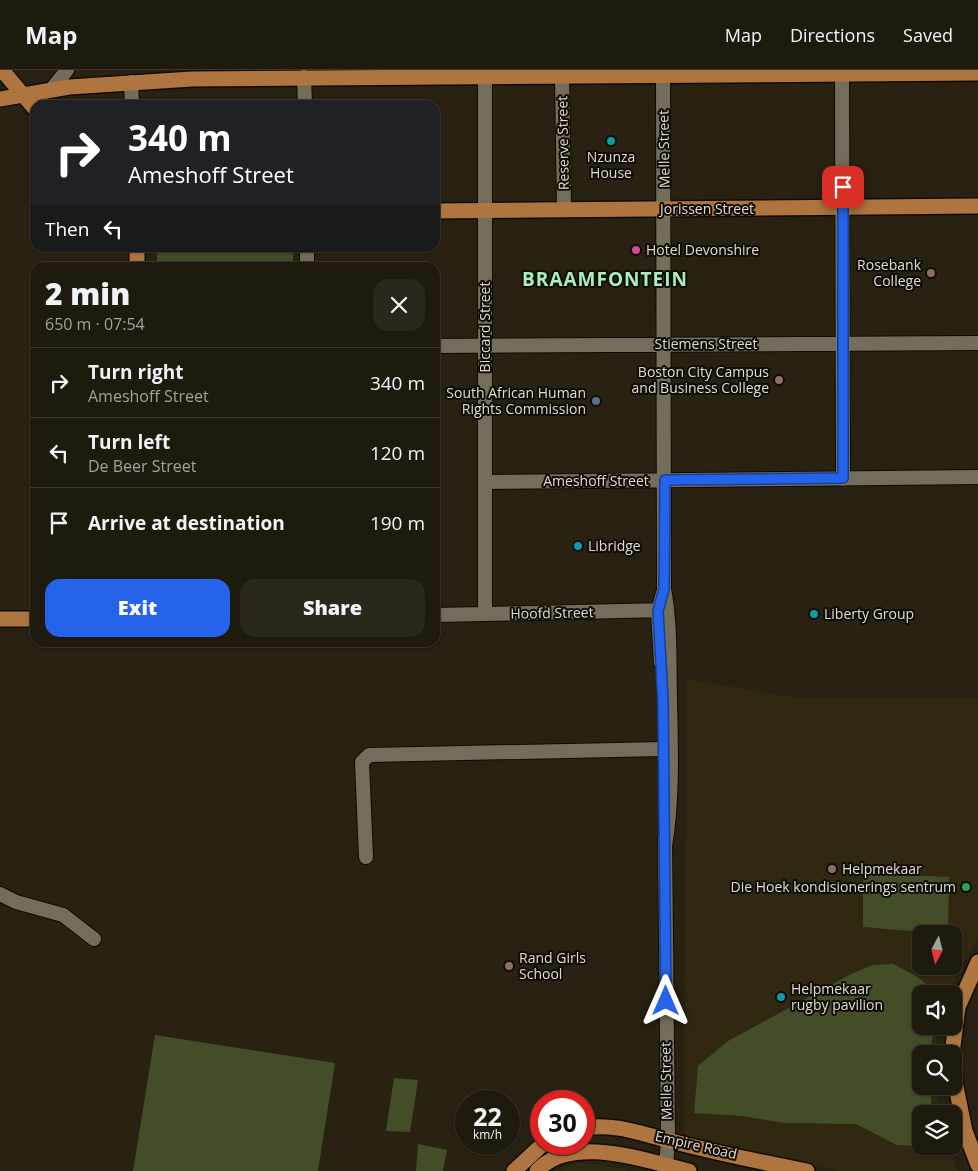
<!DOCTYPE html>
<meta charset="utf-8">
<style>
body{margin:0;font-family:"Open Sans",sans-serif;background:#2c271c;color:#f1f3f6;height:100vh;display:flex;flex-direction:column;font-size:19px;white-space:nowrap}
*{box-sizing:border-box;margin:0}
p{font-size:16px;color:#a1a19e}
.icon{flex:none;width:28px;height:28px;fill:none;stroke:currentColor;stroke-width:2;stroke-linecap:round;stroke-linejoin:round}
.map{position:relative;flex:1;overflow:hidden}
.details{position:absolute;left:30px;top:192px;width:410px;height:385px;display:flex;flex-direction:column;background:#1f1a0e;border-radius:15px;box-shadow:0 1px 4px #0004,0 0 0 1px #3c382e}
.details>*{flex:none}
.banner{position:absolute;left:30px;top:30px;width:410px;height:152px;border-radius:15px;box-shadow:0 1px 4px #0004,0 0 0 1px #3c382e;background:#202124;color:#fff;overflow:hidden}
.needle{width:32px;rotate:187deg}
.controls{position:absolute;left:912px;top:855px;display:grid;gap:10px}
.controls a{display:grid;place-items:center;width:50px;height:50px;border-radius:10px;background:#1f1a0e;box-shadow:0 1px 4px #0004,0 0 0 1px #3c382e;font-size:25px}
.speed{position:absolute;left:455px;top:1020px;display:flex;gap:10px;font-size:25px;font-weight:700;text-align:center}
.speed>*{display:grid;place-content:center;width:65px;height:65px;border-radius:50%;background:#1f1a0e;box-shadow:0 1px 4px #0004,0 0 0 1px #3c382e;line-height:1}
.speed small{font-size:12px;font-weight:400}
.speed .limit{border:8px solid #d22;background:#fff;color:#111}
.pin{position:absolute;display:grid;place-items:center;width:42px;height:42px;color:#fff;margin:-21px;border-radius:10px;box-shadow:0 2px 8px #0006}
.me{position:absolute;width:55px;margin:-28px;rotate:0deg;stroke-linejoin:round;filter:drop-shadow(0 0 4px #0008)}
.turn{display:flex;align-items:center;gap:18px;height:105px;padding:0 15px;font-size:22px}
.turn .icon{width:65px;height:65px;stroke-width:2.5}
.turn b{display:block;font-size:35px;line-height:42px}
.then{display:flex;align-items:center;height:48px;padding:0 15px;background:#0003;gap:10px;font-size:19px}
.round{display:grid;place-items:center;flex:none;width:52px;height:52px;border-radius:15px;background:#2c271c}
.head{display:flex;align-items:center;justify-content:space-between;height:85px;padding:0 15px}
h1{font-size:30px;font-weight:800;line-height:38px}
.primary-button{display:flex;gap:10px;margin-top:auto;padding:10px 15px}
.primary-button a{flex:1;height:58px;border-radius:15px;background:#2563eb;color:#fff;font-size:20px;font-weight:800;line-height:58px;text-align:center}
.primary-button a+a{background:#2c271c;color:#f1f3f6}
ul{padding:0;list-style:none}
li{display:flex;align-items:center;gap:15px;height:70px;padding:0 15px;border-top:1px solid #3c382e}
li div{flex:1}
li b{display:block;font-size:19px}
li em{font-style:normal}
header{display:flex;align-items:center;gap:30px;box-sizing:border-box;height:70px;padding:0 25px;background:#1f1a0e;border-bottom:1px solid #3c382e}
header strong{font-size:24px}
nav{display:flex;gap:28px;margin-inline-start:auto;font-size:18px}
.map>svg:first-child{display:block}
</style>
<header>
<strong>Map</strong>
<nav><a>Map</a><a>Directions</a><a>Saved</a></nav>
</header>
<div class="map">
<svg width="978" height="1101" viewBox="0 0 978 1101">
<rect width="100%" height="100%" fill="#292212"/>
<path fill="#312811" fill-rule="evenodd" d="M686,609l110,19h182v241l-21,35 -7,20h-29v32h19l-6,28h-13v32h14l6,28h-20v32h30l6,25h-116l-154,-29 -3,-11zM921,864h33v32h-33z
M578,1092l40,6 10,3h-69z"/>
<path fill="#434d27" d="M161,178h132v19h-136v-14z
M863,803l86,4 -1,57 -85,-7z
M893,894c13,7 34,15 40,30h-12v32h14l-6,28h-8v32h8l4,28h-12v32l-24,-1 -41,-21 -72,-1 -42,-7 -48,-3 4,-47 30,-25 123,-67 22,-9z
M155,965l180,28 -17,108h-185z
M394,1008l24,2 -8,52 -24,-1z
M418,1074l29,6 -4,21h-27z"/>
<g fill="none" stroke-linecap="round" stroke-linejoin="round">
<g stroke="#120b01" stroke-width="16">
<path id="minor" d="M485,0v544
M663,0l1,519c7,36 5,74 6,111 1,49 3,98 -5,146
M842,0l1,409
M562,6l2,134
M304,7l1,28
M131,12l1,23
M51,20l16,-20
M307,178v20
M435,276l543,-3
M485,412l493,-5
M435,545l232,-5
M661,593l-3,-52 5,-18
M665,769l3,301 -2,26
M366,787l-4,-95 7,-7 294,-6
M0,824l16,8 47,13 31,24"/>
</g>
<g stroke="#120b01" stroke-width="18">
<path id="major" d="M2,0l33,39
M0,29l69,-12 123,-8 786,-6
M435,141l543,-5
M137,198v-20
M0,549h35
M952,984l6,-47 20,-45
M954,1007l11,54 13,34
M584,1058c29,-5 55,5 83,12 46,12 93,22 140,31
M514,1101l29,-27
M537,1101c34,-38 109,-10 152,0"/>
</g>
<use href="#minor" stroke="#756d5b" stroke-width="14"/>
<use href="#major" stroke="#ae7540" stroke-width="15"/>
</g>
<g fill="none" stroke-linecap="round" stroke-linejoin="round">
<g stroke="#184099" stroke-width="12">
<path id="route" d="M666,931l-3,-301 -5,-89 6,-22 1,-109 178,-2v-291"/>
</g>
<use href="#route" stroke="#2563eb" stroke-width="9"/>
</g>
<g fill="#0f9aa8" stroke="#0f0c06" stroke-width="2">
<circle cx="611" cy="71" r="5"/>
<circle cx="578" cy="476" r="5"/>
<circle cx="814" cy="544" r="5"/>
<circle cx="781" cy="927" r="5"/>
</g>
<circle fill="#d1479c" stroke="#0f0c06" stroke-width="2" cx="636" cy="180" r="5"/>
<g fill="#8d6e63" stroke="#0f0c06" stroke-width="2">
<circle cx="931" cy="203" r="5"/>
<circle cx="779" cy="310" r="5"/>
<circle cx="832" cy="799" r="5"/>
<circle cx="509" cy="896" r="5"/>
</g>
<circle fill="#5c6f8a" stroke="#0f0c06" stroke-width="2" cx="596" cy="331" r="5"/>
<circle fill="#2e9e5b" stroke="#0f0c06" stroke-width="2" cx="966" cy="817" r="5"/>
<g text-anchor="middle" stroke-width="4" stroke-linejoin="round" paint-order="stroke">
<g font-size="14" fill="#e0dbd1" stroke="#0f0c06">
<text transform="translate(563 73) rotate(-91)" y="5">Reserve Street</text>
<text transform="translate(664 79) rotate(-91)" y="5">Melle Street</text>
<text x="707" y="144">Jorissen Street</text>
<text transform="translate(485 257) rotate(-90)" y="5">Biccard Street</text>
<text x="706" y="279">Stiemens Street</text>
<text x="596" y="416">Ameshoff Street</text>
<text transform="translate(552 543) rotate(-1)" y="5">Hoofd Street</text>
<text transform="translate(666 1011) rotate(-91)" y="5">Melle Street</text>
<text transform="translate(696 1075) rotate(13)" y="5">Empire Road</text>
</g>
<g font-size="14" fill="#e0dbd1" stroke="#0f0c06" text-anchor="start">
<text x="611" y="92" text-anchor="middle">Nzunza<tspan x="611" dy="16">House</tspan></text>
<text x="646" y="185">Hotel Devonshire</text>
<text x="921" y="200" text-anchor="end">Rosebank<tspan x="921" dy="16">College</tspan></text>
<text x="769" y="307" text-anchor="end">Boston City Campus<tspan x="769" dy="16">and Business College</tspan></text>
<text x="586" y="328" text-anchor="end">South African Human<tspan x="586" dy="16">Rights Commission</tspan></text>
<text x="588" y="481">Libridge</text>
<text x="824" y="549">Liberty Group</text>
<text x="842" y="804">Helpmekaar</text>
<text x="956" y="822" text-anchor="end">Die Hoek kondisionerings sentrum</text>
<text x="519" y="893">Rand Girls<tspan x="519" dy="16">School</tspan></text>
<text x="791" y="924">Helpmekaar<tspan x="791" dy="16">rugby pavilion</tspan></text>
</g>
<g font-size="19" font-weight="bold" letter-spacing="1" fill="#a9efbb" stroke="#0f0c06">
<text x="605" y="216">BRAAMFONTEIN</text>
</g>
</g>
</svg>
<div class="controls">
<a><svg class="needle" viewBox="-14 -14 28 28"><path d="M0-13l5 13h-10z" fill="#e53935"/><path d="M0 13l5-13h-10z" fill="#a1a19e"/></svg></a>
<a><svg class="icon" aria-label="sound" viewBox="0 0 24 24"><path d="M4 9h4l5-4v14l-5-4H4zM17 9q2 3 0 6"/></svg></a>
<a><svg class="icon" aria-label="search" viewBox="0 0 24 24"><circle cx="10" cy="10" r="6"/><path d="M15 15l6 6"/></svg></a>
<a><svg class="icon" aria-label="layers" viewBox="0 0 24 24"><path d="M12 4l9 5-9 5-9-5zM3 14l9 5 9-5"/></svg></a>
</div>
<div class="speed"><div>22<small>km/h</small></div><div class="limit">30</div></div>
<div class="pin" style="left:843px;top:117px;background:#d93025"><svg class="icon" aria-label="arrive" viewBox="0 0 24 24"><path d="M6 21V4h12l-3 4 3 4H6"/></svg></div>
<svg class="me" style="left:666px;top:931px" viewBox="-20 -20 40 40"><path d="M0-17L14 15 0 8-14 15z" fill="#2563eb" stroke="#fff" stroke-width="4"/></svg>
<div class="banner">
<div class="turn"><svg class="icon" aria-label="right" viewBox="0 0 24 24"><path d="M7 20v-9h11M14 6l5 5-5 5"/></svg><div><b>340 m</b>Ameshoff Street</div></div>
<div class="then">Then<svg class="icon" aria-label="left" viewBox="0 0 24 24"><path d="M17 20v-9H6M10 6l-5 5 5 5"/></svg></div>
</div>
<section class="details">
<div class="head"><div><h1>2 min</h1><p>650 m · 07:54</p></div><a class="round"><svg class="icon" aria-label="close" viewBox="0 0 24 24"><path d="M6 6l12 12M18 6L6 18"/></svg></a></div>
<ul>
<li><svg class="icon" aria-label="right" viewBox="0 0 24 24"><path d="M7 20v-9h11M14 6l5 5-5 5"/></svg><div><b>Turn right</b><p>Ameshoff Street</p></div><em>340 m</em></li>
<li><svg class="icon" aria-label="left" viewBox="0 0 24 24"><path d="M17 20v-9H6M10 6l-5 5 5 5"/></svg><div><b>Turn left</b><p>De Beer Street</p></div><em>120 m</em></li>
<li><svg class="icon" aria-label="arrive" viewBox="0 0 24 24"><path d="M6 21V4h12l-3 4 3 4H6"/></svg><div><b>Arrive at destination</b></div><em>190 m</em></li>
</ul>
<div class="primary-button"><a>Exit</a><a>Share</a></div>
</section>
</div>
